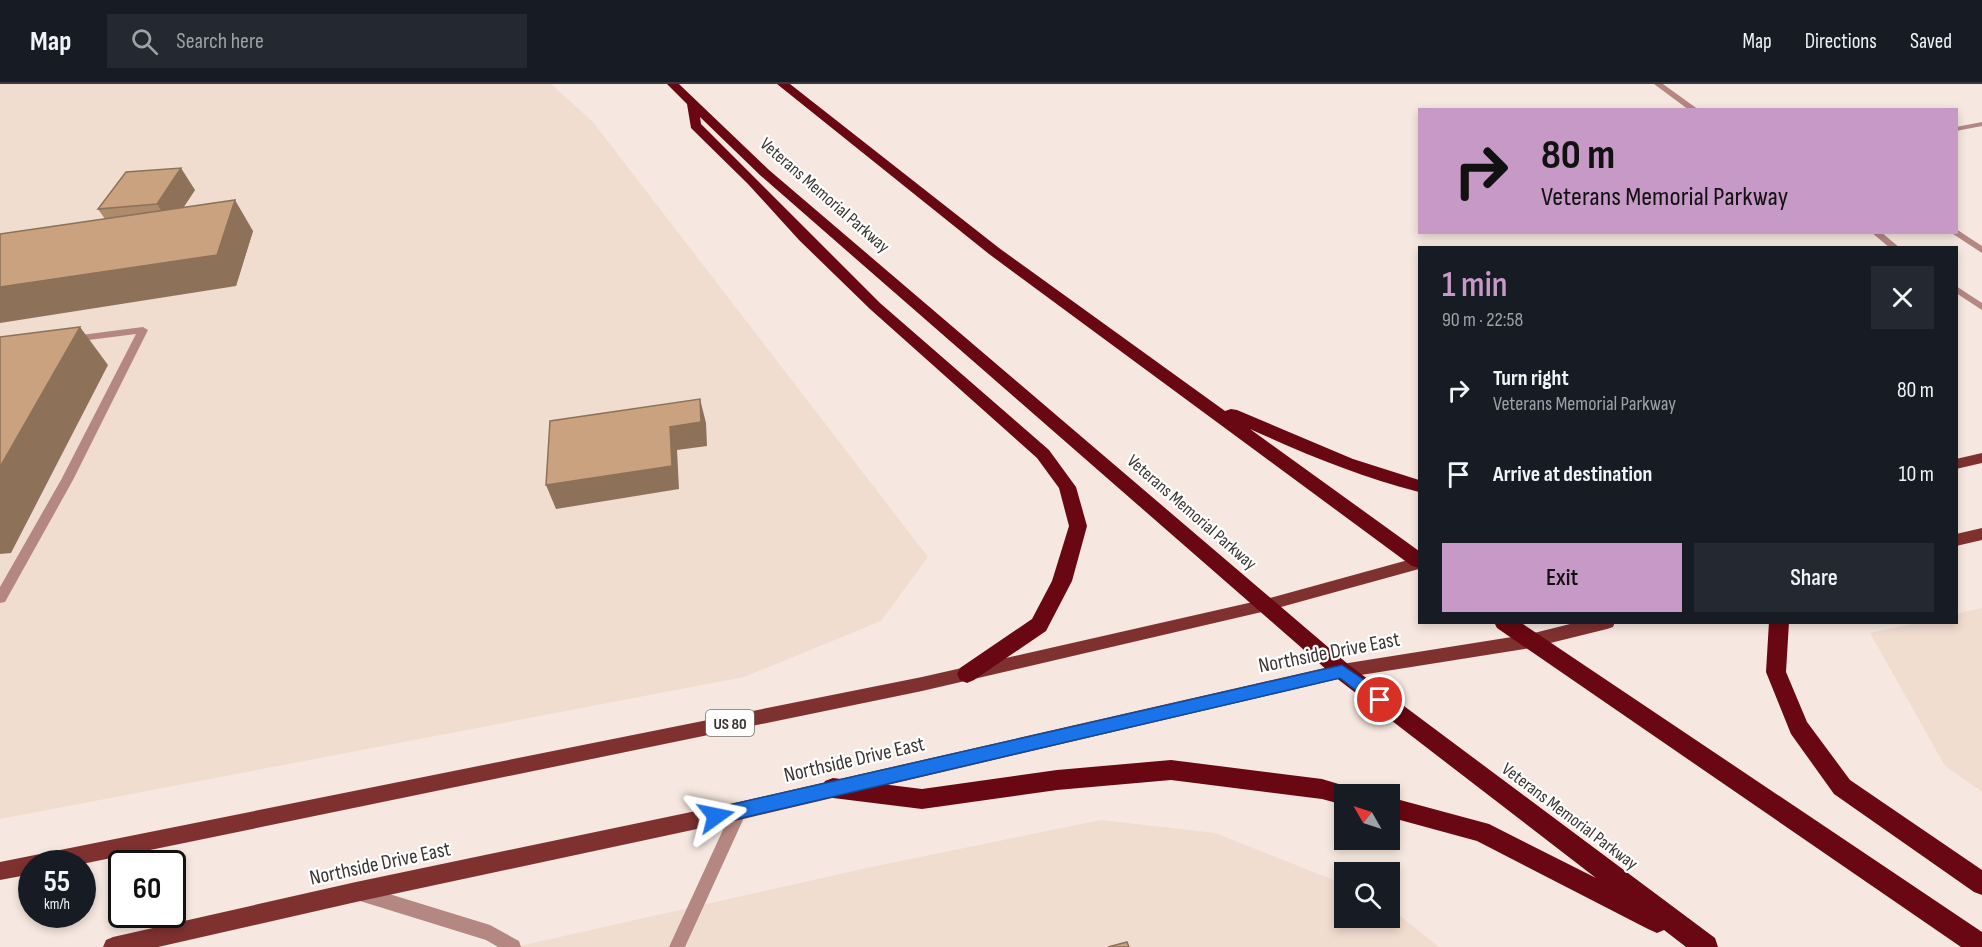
<!DOCTYPE html>
<meta charset="utf-8">
<style>
body{margin:0;font-family:"Sofia Sans Condensed",sans-serif;background:#242831;color:#f1f3f6;height:100vh;display:flex;flex-direction:column;font-size:22px;white-space:nowrap}
*{box-sizing:border-box;margin:0}
p{font-size:20px;color:#9ea1a6}
.icon{flex:none;width:33px;height:33px;fill:none;stroke:currentColor;stroke-width:2;stroke-linecap:round;stroke-linejoin:round}
.map{position:relative;flex:1;overflow:hidden}
.panel{position:absolute;left:1418px;top:162px;width:540px;height:378px;display:flex;flex-direction:column;background:#171b24;border-radius:0px;box-shadow:0 3px 9px #0003}
.panel>*{flex:none}
.hud{position:absolute;left:1418px;top:24px;width:540px;height:126px;border-radius:0px;box-shadow:0 3px 9px #0003;background:#c699c7;color:#111;overflow:hidden}
.needle{width:39px;rotate:309deg}
.fabs{position:absolute;left:1334px;top:700px;display:grid;gap:12px}
.fabs a{display:grid;place-items:center;width:66px;height:66px;border-radius:0px;background:#171b24;box-shadow:0 3px 9px #0003;font-size:30px}
.speed{position:absolute;left:18px;top:766px;display:flex;gap:12px;font-size:30px;font-weight:700;text-align:center}
.speed>*{display:grid;place-content:center;width:78px;height:78px;border-radius:50%;background:#171b24;box-shadow:0 3px 9px #0003;line-height:1}
.speed small{font-size:15px;font-weight:400}
.speed .limit{border:3px solid #111;border-radius:9px;background:#fff;color:#111}
.pin{position:absolute;display:grid;place-items:center;width:51px;height:51px;color:#fff;margin:-26px;border:3px solid #fff;border-radius:50%;box-shadow:0 2px 6px #0007}
.me{position:absolute;width:66px;margin:-33px;rotate:78deg;stroke-linejoin:round;filter:drop-shadow(0 0 4px #0008)}
.turn{display:flex;align-items:center;gap:21px;height:126px;padding:0 24px;font-size:27px}
.turn .icon{width:78px;height:78px;stroke-width:2.5}
.turn b{display:block;font-size:42px;line-height:51px}
.round{display:grid;place-items:center;flex:none;width:63px;height:63px;border-radius:0px;background:#242831}
.head{display:flex;align-items:center;justify-content:space-between;height:102px;padding:0 24px}
h1{font-size:36px;font-weight:600;line-height:45px;color:#c699c7}
.action{display:flex;gap:12px;margin-top:auto;padding:12px 24px}
.action a{flex:1;height:69px;border-radius:0px;background:#c699c7;color:#111;font-size:24px;font-weight:600;line-height:69px;text-align:center}
.action a+a{background:#242831;color:#f1f3f6}
ul{padding:0;list-style:none}
li{display:flex;align-items:center;gap:18px;height:84px;padding:0 24px}
li div{flex:1}
li b{display:block;font-size:22px}
li em{font-style:normal}
header{display:flex;align-items:center;gap:36px;box-sizing:border-box;height:84px;padding:0 30px;background:#171b24;border-bottom:2px solid #363941}
header strong{font-size:28px}
nav{display:flex;gap:33px;margin-inline-start:auto;font-size:21px}
.search{width:420px;height:54px;background:#242831;display:flex;align-items:center;gap:15px;box-sizing:border-box;padding:0 21px;border-radius:0px;color:#9ea1a6;font-size:22px}
.map>svg:first-child{display:block}
</style>
<header>
<strong>Map</strong>
<div class="search"><svg class="icon" aria-label="search" viewBox="0 0 24 24"><circle cx="10" cy="10" r="6"/><path d="M15 15l6 6"/></svg>Search here</div>
<nav><a>Map</a><a>Directions</a><a>Saved</a></nav>
</header>
<div class="map">
<svg width="1982" height="863" viewBox="0 0 1982 863">
<rect width="100%" height="100%" fill="#f6e8e0"/>
<path fill="#f1dcd0" d="M0,0h551l42,38 335,435 -47,64 -137,56 -744,142z
M1982,524v184l-37,-26 -75,-133 47,-10 39,-1v-8z
M1101,736l114,13 129,51v34h45v-11l50,40h-924l356,-80z"/>
<g fill="none" stroke-linecap="round" stroke-linejoin="round">
<path fill="#b58783" fill-rule="evenodd" d="M1982,38v4l-26,5v-4z
M1956,145l26,17v7l-29,-19 -1,-2h4z
M143,243l5,3 -75,150 -68,122 -5,1v-16l61,-107 75,-146 -63,8 -5,-3 5,-3z"/>
<path fill="#b58783" fill-rule="evenodd" d="M1654,0h9l36,26h-10z
M1871,148h10l19,16h-10z
M1956,202l26,17v7l-26,-17z
M739,720l5,2 3,5 -62,136h-16l65,-141z
M360,801l130,40 29,16 2,6h-23l-12,-7 -126,-39 -6,-3 -2,-5 2,-5z"/>
<path fill="#7f3130" fill-rule="evenodd" d="M1982,369v10l-26,6v-10z
M1982,444v12l-26,6v-12z
M1419,473v12l-153,42 -344,80 -840,173h-50v10l-32,6v-18l922,-185 344,-78z
M1578,538h37l-2,5 -6,2 -77,19 -188,30 -603,142 -383,82 -198,45h-55l3,-7 7,-3 243,-55 383,-80 603,-138 188,-30z"/>
<path fill="#690712" fill-rule="evenodd" d="M667,0h12l90,86 580,495 366,273 3,9h-32l-22,-17 -7,3 -9,-4 -171,-88 -88,-24v-20l100,27 107,54 -261,-201 -574,-501 -61,-59 1,7 179,179 169,147 27,37 11,39 -15,55 -26,50 -72,49 -7,3 -7,-3 -3,-6 3,-6 72,-49 20,-38 17,-55 -10,-38 -22,-30 -167,-149 -71,-69 -51,-56 -57,-56 -4,-24z
M777,0h13l209,164 226,163 6,-2 6,1 116,49 66,21v12c-59,-15 -114,-38 -169,-63l169,122v17l-7,-2 -423,-312z
M1494,538h26l462,310v15h-21l-464,-319z
M1769,538h20l-3,50 21,50 43,58 132,90v25l-8,-3 -140,-98 -43,-60 -25,-62z
M1171,676l151,19 30,9 3,7h-11v10l-22,-6 -151,-19 -114,10 -135,19 -89,-11 -8,-3 -3,-7 3,-7 8,-3 89,11 135,-19z"/>
</g>
<path fill="#ae8b6d" d="M195,106l-12,18 70,23 -17,55 -131,-67 -7,-10z"/>
<path fill="#8d7159" d="M181,84l14,22 -24,36 -14,-22z
M235,116l18,31 -17,55 -236,37v-36z
M80,243l28,38 -97,188 -11,1v-87z
M700,315l6,24 1,23 -30,4 2,39 -123,20 -10,-24 124,-58z"/>
<path fill="#caa27f" stroke="#8d7159" stroke-width="1.5" d="M181,84l-24,36 -59,5 28,-37z
M235,116l-18,55 -217,32v-53z
M80,243l-80,140v-130z
M700,315l1,23 -31,5 2,39 -126,19 4,-64z
M1127,858l2,5h-21z"/>
<path fill="#1a73e8" stroke="#114b97" stroke-width="1.5" d="M1342,581l44,30 2,5 -2,5 -6,2 -5,-2 -35,-27 -624,146 -6,-3 -2,-5 2,-6 6,-2z"/>
<g text-anchor="middle" stroke-width="4.5" stroke-linejoin="round" paint-order="stroke">
<rect fill="#fff" stroke="#757270" stroke-width="1.5" x="706" y="626" width="48" height="26" rx="4.5"/>
<g font-size="16" font-weight="bold" fill="#3a3532">
<text x="730" y="645">US 80</text>
</g>
<g font-size="18" fill="#3a3532" stroke="#fff">
<text transform="translate(825 111) rotate(41)" y="6">Veterans Memorial Parkway</text>
<text transform="translate(1192 428) rotate(41)" y="6">Veterans Memorial Parkway</text>
<text transform="translate(1570 732) rotate(37)" y="6">Veterans Memorial Parkway</text>
</g>
<g font-size="21" fill="#3a3532" stroke="#fff">
<text transform="translate(1329 568) rotate(-11)" y="7">Northside Drive East</text>
<text transform="translate(854 675) rotate(-13)" y="7">Northside Drive East</text>
<text transform="translate(380 779) rotate(-12)" y="7">Northside Drive East</text>
</g>
</g>
</svg>
<div class="fabs">
<a><svg class="needle" viewBox="-14 -14 28 28"><path d="M0-13l5 13h-10z" fill="#e53935"/><path d="M0 13l5-13h-10z" fill="#9ea1a6"/></svg></a>
<a><svg class="icon" aria-label="search" viewBox="0 0 24 24"><circle cx="10" cy="10" r="6"/><path d="M15 15l6 6"/></svg></a>
</div>
<div class="speed"><div>55<small>km/h</small></div><div class="limit">60</div></div>
<div class="pin" style="left:1380px;top:616px;background:#d93025"><svg class="icon" aria-label="arrive" viewBox="0 0 24 24"><path d="M6 21V4h12l-3 4 3 4H6"/></svg></div>
<svg class="me" style="left:716px;top:732px" viewBox="-20 -20 40 40"><path d="M0-17L14 15 0 8-14 15z" fill="#1a73e8" stroke="#fff" stroke-width="4"/></svg>
<div class="hud">
<div class="turn"><svg class="icon" aria-label="right" viewBox="0 0 24 24"><path d="M7 20v-9h11M14 6l5 5-5 5"/></svg><div><b>80 m</b>Veterans Memorial Parkway</div></div>
</div>
<section class="panel">
<div class="head"><div><h1>1 min</h1><p>90 m · 22:58</p></div><a class="round"><svg class="icon" aria-label="close" viewBox="0 0 24 24"><path d="M6 6l12 12M18 6L6 18"/></svg></a></div>
<ul>
<li><svg class="icon" aria-label="right" viewBox="0 0 24 24"><path d="M7 20v-9h11M14 6l5 5-5 5"/></svg><div><b>Turn right</b><p>Veterans Memorial Parkway</p></div><em>80 m</em></li>
<li><svg class="icon" aria-label="arrive" viewBox="0 0 24 24"><path d="M6 21V4h12l-3 4 3 4H6"/></svg><div><b>Arrive at destination</b></div><em>10 m</em></li>
</ul>
<div class="action"><a>Exit</a><a>Share</a></div>
</section>
</div>
